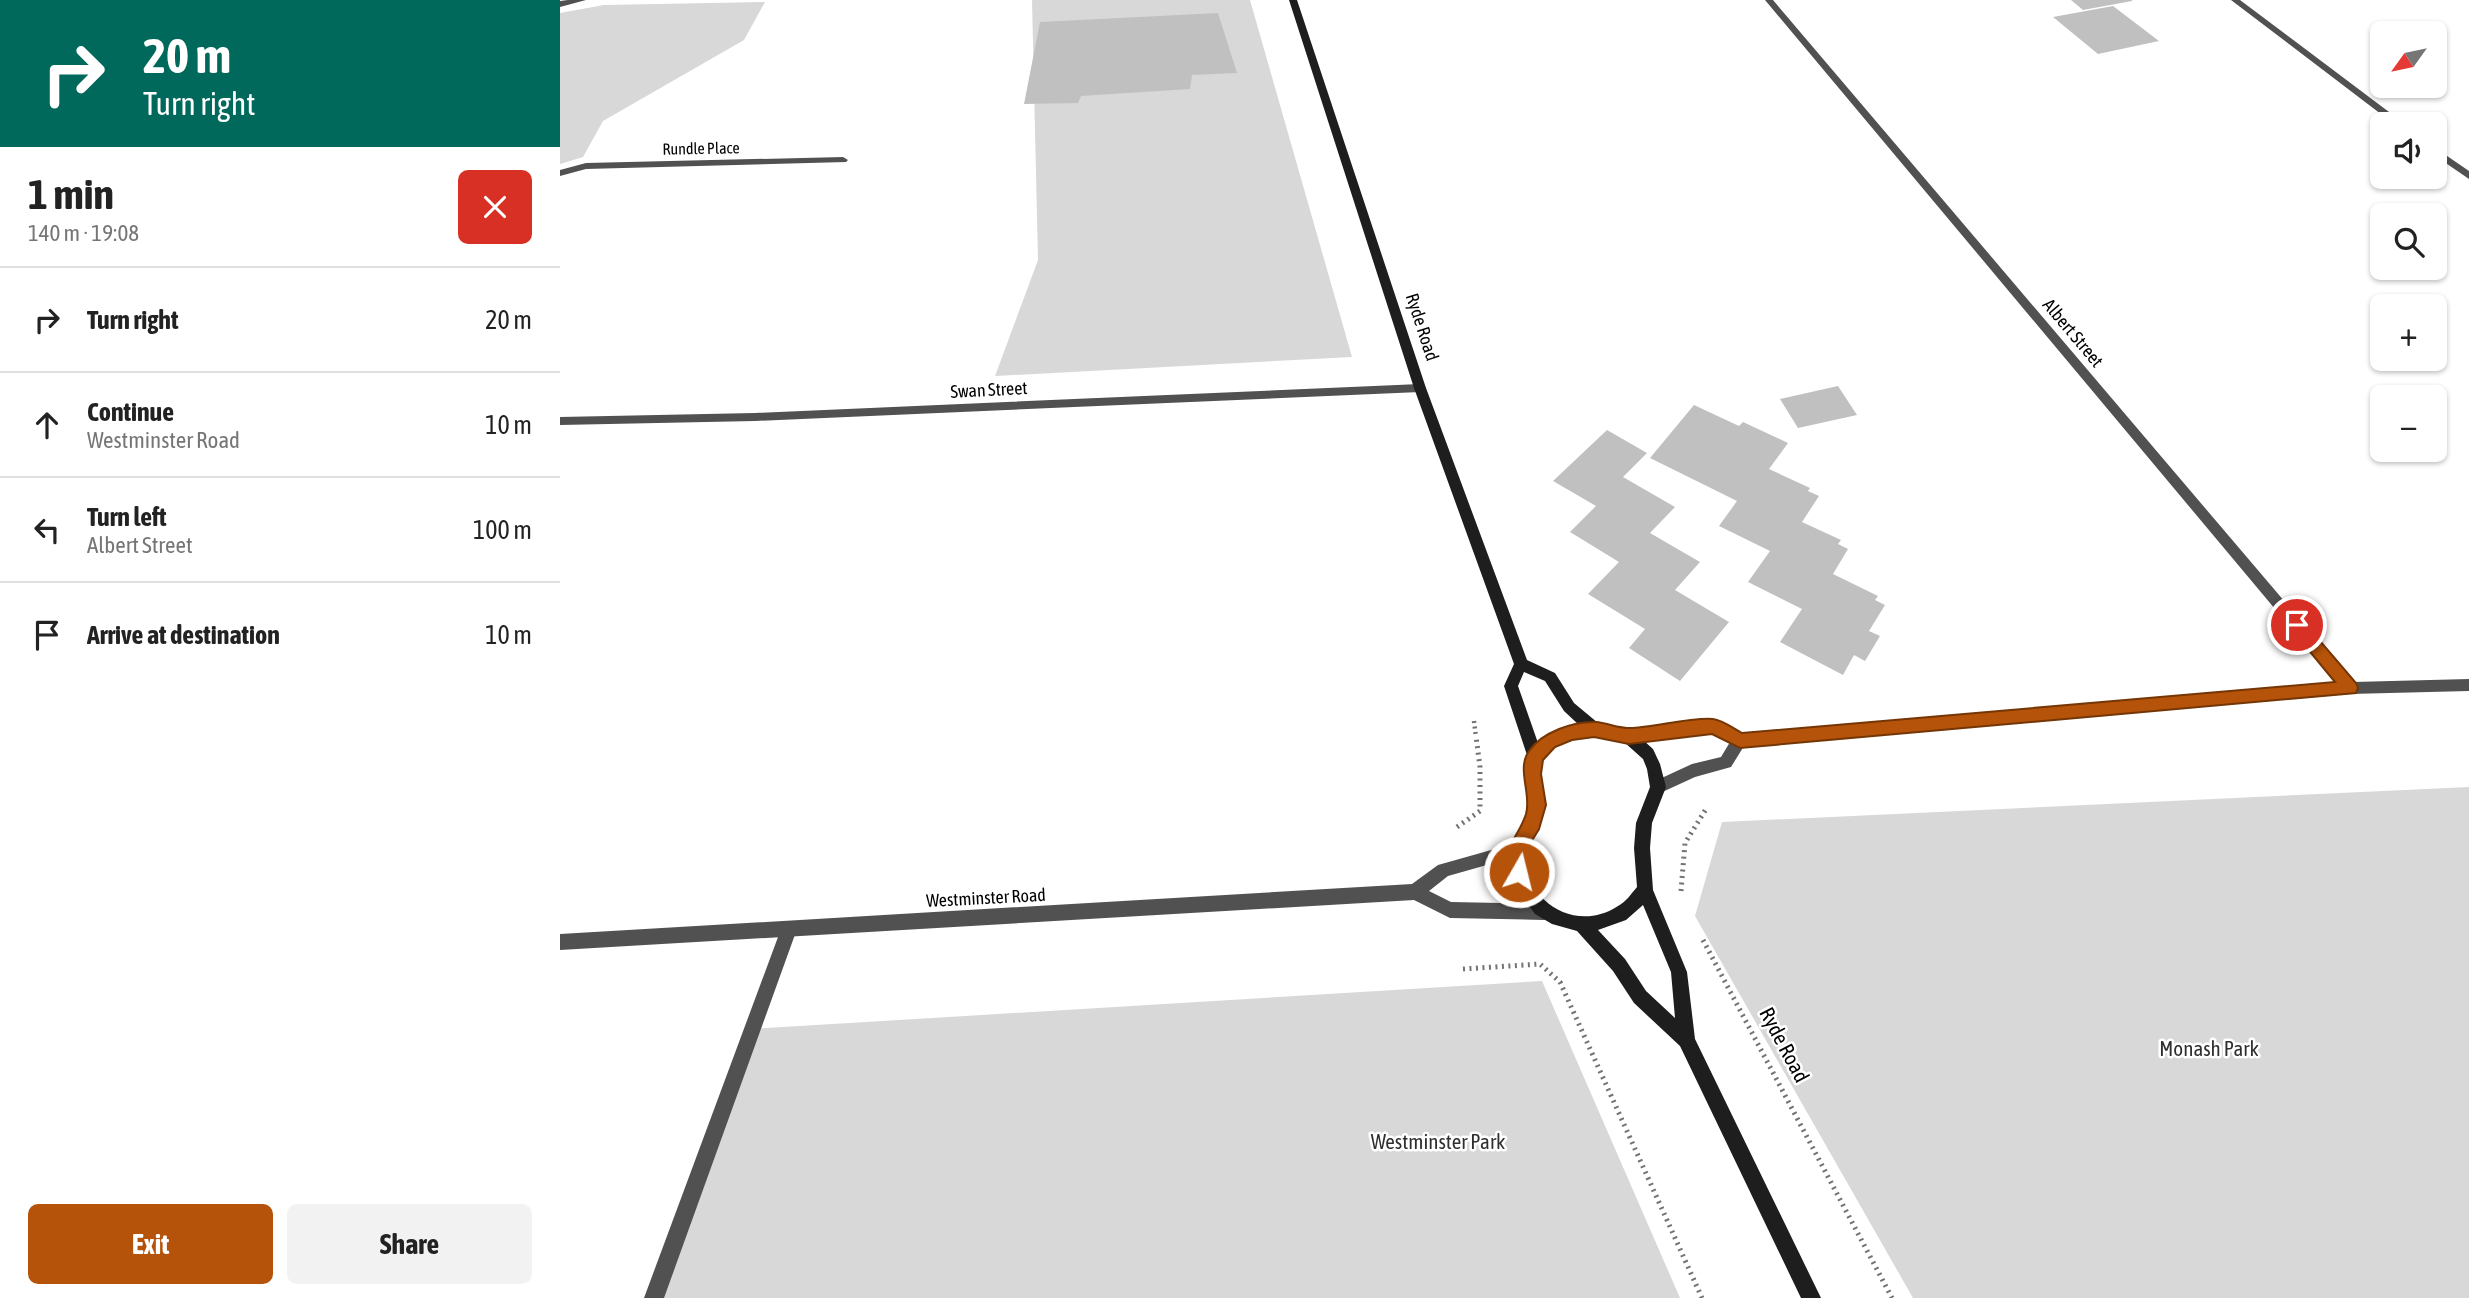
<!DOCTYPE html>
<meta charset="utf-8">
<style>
body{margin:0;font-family:"Asap Condensed",sans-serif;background:#f2f2f2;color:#222;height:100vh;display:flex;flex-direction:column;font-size:26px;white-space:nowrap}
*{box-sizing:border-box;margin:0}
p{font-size:23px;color:#767676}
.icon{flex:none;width:38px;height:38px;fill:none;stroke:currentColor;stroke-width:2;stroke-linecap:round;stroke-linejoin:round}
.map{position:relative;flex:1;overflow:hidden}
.sheet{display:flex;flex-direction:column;background:#fff;width:560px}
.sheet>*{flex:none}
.banner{background:#00695c;color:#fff;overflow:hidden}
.needle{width:46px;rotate:237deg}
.fabs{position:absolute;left:1810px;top:21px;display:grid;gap:14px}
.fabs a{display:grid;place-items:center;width:77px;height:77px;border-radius:10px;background:#fff;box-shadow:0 2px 5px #0004;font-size:35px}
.pin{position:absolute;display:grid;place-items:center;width:60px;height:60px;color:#fff;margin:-30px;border:4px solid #fff;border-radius:50%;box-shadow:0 2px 7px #0007}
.me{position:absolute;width:77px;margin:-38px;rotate:8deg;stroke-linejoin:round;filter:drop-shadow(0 0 5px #0008)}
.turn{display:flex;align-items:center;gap:24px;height:147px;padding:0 28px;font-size:32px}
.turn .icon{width:91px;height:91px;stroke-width:2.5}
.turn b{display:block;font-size:49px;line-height:60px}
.round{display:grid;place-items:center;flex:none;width:74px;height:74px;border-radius:10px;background:#f2f2f2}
.summary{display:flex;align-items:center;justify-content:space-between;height:119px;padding:0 28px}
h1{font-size:42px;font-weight:700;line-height:52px}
.cta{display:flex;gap:14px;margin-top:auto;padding:14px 28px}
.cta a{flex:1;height:80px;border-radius:10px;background:#b45309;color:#fff;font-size:28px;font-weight:700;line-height:80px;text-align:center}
.cta a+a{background:#f2f2f2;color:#222}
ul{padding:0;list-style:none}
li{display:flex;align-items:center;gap:21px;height:105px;padding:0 28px;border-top:2px solid #e0e0e0}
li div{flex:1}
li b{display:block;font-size:26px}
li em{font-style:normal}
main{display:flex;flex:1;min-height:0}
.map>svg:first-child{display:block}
</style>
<main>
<section class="sheet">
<div class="banner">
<div class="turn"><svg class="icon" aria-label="right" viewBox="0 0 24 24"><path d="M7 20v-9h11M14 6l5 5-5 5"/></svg><div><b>20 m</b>Turn right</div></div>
</div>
<div class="summary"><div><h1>1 min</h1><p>140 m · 19:08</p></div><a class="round" style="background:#d93025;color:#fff"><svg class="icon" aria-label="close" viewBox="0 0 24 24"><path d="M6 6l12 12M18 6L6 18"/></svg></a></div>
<ul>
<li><svg class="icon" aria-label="right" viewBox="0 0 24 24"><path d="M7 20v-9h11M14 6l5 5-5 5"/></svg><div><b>Turn right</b></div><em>20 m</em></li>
<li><svg class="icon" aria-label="ahead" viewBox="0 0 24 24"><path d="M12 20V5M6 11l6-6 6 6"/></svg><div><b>Continue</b><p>Westminster Road</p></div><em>10 m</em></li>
<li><svg class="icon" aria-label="left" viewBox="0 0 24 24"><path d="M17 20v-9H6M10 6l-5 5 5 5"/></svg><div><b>Turn left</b><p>Albert Street</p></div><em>100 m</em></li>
<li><svg class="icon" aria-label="arrive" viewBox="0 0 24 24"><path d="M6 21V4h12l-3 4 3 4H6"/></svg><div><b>Arrive at destination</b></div><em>10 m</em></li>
</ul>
<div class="cta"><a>Exit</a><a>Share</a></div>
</section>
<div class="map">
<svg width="1909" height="1298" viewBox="0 0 1909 1298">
<rect width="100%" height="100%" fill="#fff"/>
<path fill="#d8d8d8" d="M472,0h218l102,357 -357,19 43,-116z
M205,2l-21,38 -141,81 -20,36 -23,7v-151l44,-8z
M1909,787v511h-556l-218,-382 27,-94z
M982,981l138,317h-1018l89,-269z"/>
<path fill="#c0c0c0" d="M1511,0h61v1l-49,9z
M1553,6l46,35 -61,13 -45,-37z
M658,13l19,60 -45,2 -2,14 -109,7 -3,7 -54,1 16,-82z
M1278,386l19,29 -59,13 -18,-29z
M1134,405l45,21 4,-4 45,21 -19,26 41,19 -2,3 11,5 -17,26 39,18 -3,4 10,5 -15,25 45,22 -3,4 10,5 -16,26 11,5 -15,25 -11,-6 -11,20 -63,-33 22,-33 -54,-27 22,-31 -51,-25 18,-25 -87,-43z
M1047,430l40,23 -24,24 52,30 -25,26 50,29 -25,28 54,32 -49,59 -51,-33 16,-19 -57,-35 31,-32 -49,-30 26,-26 -43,-25z"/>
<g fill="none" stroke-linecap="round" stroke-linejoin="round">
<path stroke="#737373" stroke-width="4.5" stroke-dasharray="2 3.5" stroke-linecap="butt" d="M914,721l2,16"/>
<path stroke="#737373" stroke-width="5" stroke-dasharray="2 4.5" stroke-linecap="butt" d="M897,827l23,-16v-44l-4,-31
M1121,891l4,-48 21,-34
M1143,940l189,358
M903,969l77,-5 20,18 142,316"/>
<path fill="#515151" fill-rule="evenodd" d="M229,921l6,2 2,6 -133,369h-20l137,-369 2,-6z"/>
<path fill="#515151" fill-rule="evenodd" d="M8,0h18l-26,7v-6z
M1205,0h8l580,682 116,-3v12l-119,3 -606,52 -13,21 -36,10 -37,17 -5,-2 -3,-5 3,-5 39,-18 29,-7 9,-15 -18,-9 -84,10 -5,-2 -2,-5 2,-5 90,-11 28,13 596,-50z
M1671,0h9l165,124h-11z
M1874,147l35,24v8l-35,-24z
M283,157l5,3 -2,2 -260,7 -26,7v-6l26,-7z
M860,384l6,4 -6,4 -665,29 -195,4v-8l195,-4z
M956,843l6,2 2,5 -2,5 -74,21 -19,15 22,11 93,2 6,2 2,6 -2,6 -6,2 -94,-2 -36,-18 -854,50v-16l852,-50 26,-19z"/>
<path fill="#1e1e1e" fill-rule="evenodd" d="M729,0h8l129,388 101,272 28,13 19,30 24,20 35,8 20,18 7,15 6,23 -14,36 -2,25 3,42 34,82 8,67 126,259h-20l-121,-252 -46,-43 -21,-32 -36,-40 -25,-7 -17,-10 -17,-23 -7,-20 -2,-17 20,-48 -5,-32 4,-16 -24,-72 10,-22 -100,-276zM964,672l21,9 19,30 15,14 -22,7 -19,11 -20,-57zM1034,735l30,7 19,17 4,10 3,18 -14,36 -2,25 3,39c-6,7 -11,15 -19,19 -41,27 -90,-2 -93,-49 -1,-18 17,-32 19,-50 2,-11 -4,-21 -4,-31 -1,-30 31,-37 54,-41zM1083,905l28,67 4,46 -29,-27 -21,-32 -27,-29 28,-10z"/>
</g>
<path fill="#b45309" stroke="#753606" stroke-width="2" d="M1737,619l6,2 53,62 2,5 -2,5 -616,55 -28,-14 -83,10 -35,-7 -22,3 -17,7 -12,13 -2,14 5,31 -7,24 -14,23 3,20 -3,6 -6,3 -7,-3c-13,-29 6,-39 14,-64 6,-20 -10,-45 3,-63 13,-19 45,-30 67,-29 12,1 24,7 37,6 23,-1 58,-11 80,-9 9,1 20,9 29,14l593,-51 -43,-52 -3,-5 3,-4z"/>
<g text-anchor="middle" stroke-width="5" stroke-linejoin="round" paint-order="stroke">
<g font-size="16" fill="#000" stroke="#fff">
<text transform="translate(141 148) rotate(-1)" y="6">Rundle Place</text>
</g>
<g font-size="18" fill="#000" stroke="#fff">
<text transform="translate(862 327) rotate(72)" y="6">Ryde Road</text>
<text transform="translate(1513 333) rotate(50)" y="6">Albert Street</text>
<text transform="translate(429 390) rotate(-3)" y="6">Swan Street</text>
<text transform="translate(426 898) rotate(-3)" y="6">Westminster Road</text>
</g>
<g font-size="21" fill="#000" stroke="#fff">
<text transform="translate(1224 1045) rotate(62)" y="7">Ryde Road</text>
</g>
<g font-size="21" fill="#2f2f2f" stroke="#fff">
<text x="1649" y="1056">Monash Park</text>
<text x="878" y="1149">Westminster Park</text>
</g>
</g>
</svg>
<div class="fabs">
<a><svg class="needle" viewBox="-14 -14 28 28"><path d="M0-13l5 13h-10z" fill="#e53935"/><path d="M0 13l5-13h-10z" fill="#767676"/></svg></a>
<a><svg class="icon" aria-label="sound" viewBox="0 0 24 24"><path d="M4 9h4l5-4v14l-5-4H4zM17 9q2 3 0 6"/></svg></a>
<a><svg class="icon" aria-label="search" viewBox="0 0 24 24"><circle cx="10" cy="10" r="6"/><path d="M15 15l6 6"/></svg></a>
<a>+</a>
<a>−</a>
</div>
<div class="pin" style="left:1737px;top:625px;background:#d93025"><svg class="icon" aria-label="arrive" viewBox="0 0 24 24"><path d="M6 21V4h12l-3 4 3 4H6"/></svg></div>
<svg class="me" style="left:959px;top:872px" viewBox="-20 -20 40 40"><circle r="17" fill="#b45309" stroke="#fff" stroke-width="3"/><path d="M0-11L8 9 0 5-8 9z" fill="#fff"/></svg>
</div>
</main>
